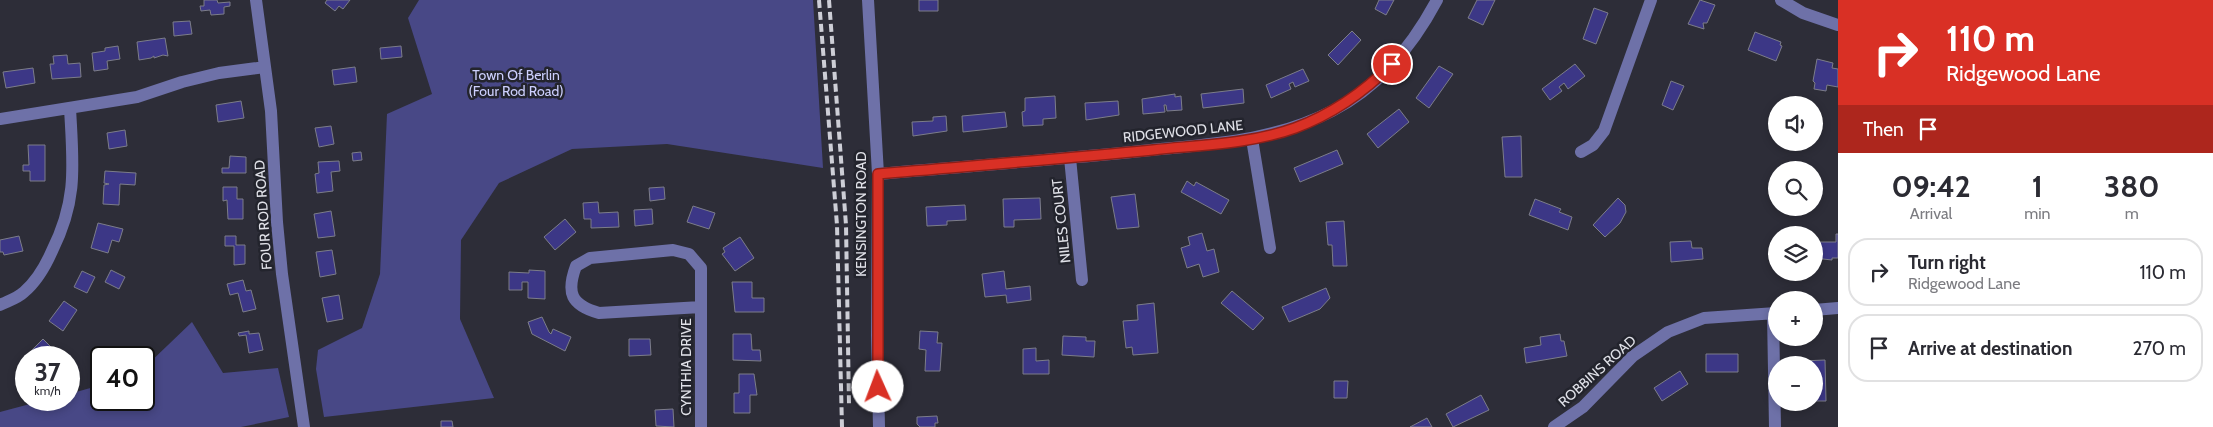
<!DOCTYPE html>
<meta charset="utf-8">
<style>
body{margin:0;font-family:Cabin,sans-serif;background:#f2f2f3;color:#2b2b33;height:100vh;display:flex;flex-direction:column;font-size:19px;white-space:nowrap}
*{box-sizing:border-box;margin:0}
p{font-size:16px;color:#7c7c81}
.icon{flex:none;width:28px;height:28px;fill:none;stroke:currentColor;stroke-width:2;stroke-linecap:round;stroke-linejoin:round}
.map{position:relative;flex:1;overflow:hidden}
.drawer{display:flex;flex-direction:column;background:#fff;width:375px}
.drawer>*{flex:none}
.top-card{background:#d93025;color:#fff;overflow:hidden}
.tools{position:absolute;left:1768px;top:96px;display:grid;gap:10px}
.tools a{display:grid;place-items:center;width:55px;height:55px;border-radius:50%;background:#fff;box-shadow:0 2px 8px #0003;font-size:25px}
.speed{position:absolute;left:15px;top:346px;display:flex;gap:10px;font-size:25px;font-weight:700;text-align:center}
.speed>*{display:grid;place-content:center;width:65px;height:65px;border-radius:50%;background:#fff;box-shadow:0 2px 8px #0003;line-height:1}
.speed small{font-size:12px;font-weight:400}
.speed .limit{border:2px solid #111;border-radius:8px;background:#fff;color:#111}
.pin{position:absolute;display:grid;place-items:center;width:42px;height:42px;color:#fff;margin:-21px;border:2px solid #fff;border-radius:50%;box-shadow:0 1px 5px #0007}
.me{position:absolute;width:55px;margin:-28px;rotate:358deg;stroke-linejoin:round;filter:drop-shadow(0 0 4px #0008)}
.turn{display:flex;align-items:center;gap:18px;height:105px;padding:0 25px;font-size:22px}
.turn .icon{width:65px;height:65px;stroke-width:2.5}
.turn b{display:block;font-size:35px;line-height:42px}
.then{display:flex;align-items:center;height:48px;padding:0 25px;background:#0003;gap:10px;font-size:19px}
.eta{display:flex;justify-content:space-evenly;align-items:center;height:85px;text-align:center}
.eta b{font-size:30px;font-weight:700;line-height:35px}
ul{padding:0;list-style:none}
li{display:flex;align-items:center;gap:15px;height:68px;margin:0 10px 8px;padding:0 15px;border:2px solid #e1e1e2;border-radius:20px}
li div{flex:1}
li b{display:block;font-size:19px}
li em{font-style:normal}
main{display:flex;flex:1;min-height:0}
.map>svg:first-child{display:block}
</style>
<main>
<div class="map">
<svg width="1838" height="427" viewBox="0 0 1838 427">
<rect width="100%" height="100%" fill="#2d2d38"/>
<path fill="#484886" d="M419,0h394l10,168 -156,-24 -95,5 -73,34 -38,57 -1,79 34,79 -170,19 -8,-48 2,-19 44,-22 18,-54 7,-160 45,-20 -24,-76z
M192,322l31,51 55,-5 11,49 -48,10h-241v-15l45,-12h24v-6l32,-9v15h43v-32z"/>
<path fill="#3c3786" stroke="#7c7d89" d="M204,0h13l1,3 12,-1v4l-6,1v7l-13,1 -1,-5 -9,1 -1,-5h4z
M327,0h23l-7,9 -4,-3 -4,5 -10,-8z
M919,0h19v11h-19z
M1379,0h15l-8,15 -11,-6z
M1477,0h18l-12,25 -15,-7z
M1700,0l15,5 -8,18h-4l1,6 -16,-5z
M1594,8l14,5 -12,31 -13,-5z
M190,21l2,13 -18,2 -1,-14z
M1352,31l9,9 -23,25 -10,-10z
M1755,32l26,10 -1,3 2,1 -6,15 -28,-11z
M165,38l3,18 -5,-1 -9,3v-2l-3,2 -12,2 -2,-18z
M118,46l2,13 -13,2 1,8 -14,2 -2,-18 13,-2v-3z
M401,46l1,11 -21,2 -1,-11z
M67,55l1,9 12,-1 1,14 -29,2 -2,-15h4l-1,-8z
M1817,59l16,4 -1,5 6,1v18l-11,-2 -1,6 -12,-2 1,-6 -2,-2z
M1575,64l10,12 -17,13 -4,-6 -5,4 3,4 -12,9 -8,-11z
M1439,66l14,8 -24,34 -13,-10z
M355,67l2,15 -23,3 -2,-15z
M33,68l2,15 -29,5 -3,-16z
M1303,69l6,12 -14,6 -2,-5 -4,2 2,5 -20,9 -5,-13z
M1671,81l13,5 -11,24 -11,-5z
M1243,89l1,14 -41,5 -2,-14z
M1175,94v3l6,-1 1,14 -15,1 -1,-6h-2l1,7 -22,2 -1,-15z
M1055,96l1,22 -13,1v6l-20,1 -1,-14 3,-1v-13z
M241,101l3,17 -26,4 -2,-17z
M1118,101l1,14 -33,5 -1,-17z
M1399,109l10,13 -31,26 -11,-14z
M1005,112l2,15 -44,5 -1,-16z
M946,116l1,15 -34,5 -1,-14 21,-1v-4z
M331,126l3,18 -15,3 -4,-19z
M125,130l2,16 -18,3 -2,-16z
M1521,136l1,41h-17l-3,-40z
M28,145h17v36h-15v-10h-7v-6h6z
M1337,150l6,14 -43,18 -6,-14z
M361,152l1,8 -9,1 -1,-8z
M230,156l16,1v16h-24v-5h7z
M339,161l1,10 -9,1 2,19 -16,2 -2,-19 4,-1 -1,-11z
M105,171l31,2 -1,12 -15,-1 -1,21 -16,-1 1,-19 5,-1 -5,-1z
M1187,181l7,5 2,-4 33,18 -8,14 -40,-22z
M223,187h14v12h6v20h-15l-1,-19 -4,1z
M664,187l1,12 -15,2 -1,-13z
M1135,194l4,33 -22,2 -6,-32z
M1040,198l1,21 -27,1v7h-10l-1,-28z
M1618,198l7,7 1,7 -6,11 -15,14 -12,-12z
M1535,199l26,10 -2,3 13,5 -4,13 -39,-15z
M598,202l1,11 19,-1 1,15 -28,1v-9h-7l-1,-16z
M965,205l1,15 -19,1v4l-20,1 -1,-19z
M693,206l22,7 -6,16 -22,-7z
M652,209l1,15 -18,2 -1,-16z
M331,211l4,25 -17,2 -4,-24z
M565,219l11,13 -21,18 -11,-13z
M1344,221l3,45h-14l-1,-21h-4l-2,-23z
M98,223l25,6 -4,13 -7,-2 -4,13 -17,-5z
M1202,233l5,18 7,-2 5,23 -16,5 -4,-13 -12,4 -6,-20 9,-3 -2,-8z
M1836,234h2v24h-6v2l-18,-2v-16h22z
M19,236l4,15 -19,4 -1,-3h-3v-12z
M225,236h11v9h9v19l-11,1v-19h-9z
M740,237l14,21 -19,13 -13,-17 3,-2 -2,-4z
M1691,241l1,7h10l1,11 -32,3 -1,-20z
M332,250l4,24 -16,3 -4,-25z
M111,270l14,7 -6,12 -14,-7z
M529,270l16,1v28l-17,-1v-16h-6v8h-13v-18l20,1z
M82,271l13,6 -8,16 -13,-6z
M1004,271l2,18 24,-3 1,14 -24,3 -1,-8 -21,2 -3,-23z
M243,280l3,11 5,-1 5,19 -13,3 -5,-19 -8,2 -3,-11z
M732,282h20v16h12v14h-29z
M1326,288l4,10 -10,11 -31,13 -7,-15z
M1232,291l32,27 -11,12 -32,-27z
M339,295l4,24 -16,3 -5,-24z
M64,301l13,9 -14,21 -14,-10z
M1154,303l4,50 -25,2 -1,-8 -6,1 -3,-27 15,-1 -1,-15z
M542,317l7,15 2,2 2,-5 18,8 -6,14 -33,-17 -4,-12z
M249,331v3l10,-1 4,17 -14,3 -3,-18 -7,1 -1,-3z
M920,331l18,1 -1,11h5l-2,28h-15l1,-21 -7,-1z
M733,334h18l1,16h8l1,11 -28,-1z
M1560,334l1,7h3l3,15 -41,7 -2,-15 17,-3 -1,-8z
M1063,336l23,1v4h9l-1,16 -32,-2z
M43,339l12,12 -6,7h-21l-2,-2z
M629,339h21l1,16 -22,1z
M1036,348v13l13,-1v14h-26v-25z
M1706,354h32v18h-32z
M1825,360l1,41h-12v-36h-12l-1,-4z
M1680,371l8,13 -26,17 -8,-13z
M739,374h15l3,21h-7v18h-16v-20h5z
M1334,381h14l-1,17h-13z
M1481,395l8,15 -36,17 -7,-13z
M673,409l1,18 -18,-1 -1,-16z
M937,416l1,7h-3v4h-15l-3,-3v-7z
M1427,418l5,9h-22z
M441,421h11l1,6h-12z"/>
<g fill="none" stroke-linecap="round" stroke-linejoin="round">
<path stroke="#6e71a8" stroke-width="12" d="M256,0l15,111 6,111 5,52 22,153
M868,0l10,174 -1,161 2,92
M1781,0l22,13 35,12
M0,119l137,-22 45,-15 37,-9 46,-6
M1252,139l18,109
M1581,152l12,-7 11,-14 47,-131
M1070,158l12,122
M878,174c88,-8 176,-14 263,-23 66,-7 132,-9 191,-40 47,-24 81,-66 105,-111
M673,250l16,4 12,14v39l-102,6c-28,-8 -33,-20 -23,-47l14,-8z
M0,305c8,-4 18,-7 24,-13 13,-11 21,-25 28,-41 26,-52 21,-86 18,-143
M1814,310l24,-2
M1773,314l2,113
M701,427v-120
M1554,427l29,-20 50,-51 35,-24 36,-14 72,-5"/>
<path stroke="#cdced6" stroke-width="4" stroke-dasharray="8 4" stroke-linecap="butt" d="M819,0l18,225 5,202
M829,0l17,225 3,179"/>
</g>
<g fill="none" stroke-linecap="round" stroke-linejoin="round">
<g stroke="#8d1f18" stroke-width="12">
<path id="route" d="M878,387v-213c92,-8 183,-15 275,-24 47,-5 98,-6 142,-22 38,-14 69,-36 97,-64"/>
</g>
<use href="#route" stroke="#d93025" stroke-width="9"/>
</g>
<g text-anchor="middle" stroke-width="5" stroke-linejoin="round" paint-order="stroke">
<g font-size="14" fill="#cdd0fe" stroke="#23242d">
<text x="516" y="80">Town Of Berlin<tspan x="516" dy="16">(Four Rod Road)</tspan></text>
</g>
<g font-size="14" fill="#e0e1e8" stroke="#23242d">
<text transform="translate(1183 131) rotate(-6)" y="5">RIDGEWOOD LANE</text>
<text transform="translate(861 214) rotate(-90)" y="5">KENSINGTON ROAD</text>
<text transform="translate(263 215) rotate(-94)" y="5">FOUR ROD ROAD</text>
<text transform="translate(1061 221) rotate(-96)" y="5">NILES COURT</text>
<text transform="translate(686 367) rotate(-90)" y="5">CYNTHIA DRIVE</text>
<text transform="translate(1597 371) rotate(-42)" y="5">ROBBINS ROAD</text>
</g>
</g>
</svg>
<div class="tools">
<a><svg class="icon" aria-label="sound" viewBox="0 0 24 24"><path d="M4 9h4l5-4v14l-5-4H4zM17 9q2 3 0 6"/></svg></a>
<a><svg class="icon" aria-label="search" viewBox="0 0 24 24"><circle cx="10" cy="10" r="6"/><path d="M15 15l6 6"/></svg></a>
<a><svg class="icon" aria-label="layers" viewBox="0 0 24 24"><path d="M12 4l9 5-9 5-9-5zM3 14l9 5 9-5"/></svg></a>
<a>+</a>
<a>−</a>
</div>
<div class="speed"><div>37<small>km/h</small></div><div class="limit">40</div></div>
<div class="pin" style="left:1392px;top:64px;background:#d93025"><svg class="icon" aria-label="arrive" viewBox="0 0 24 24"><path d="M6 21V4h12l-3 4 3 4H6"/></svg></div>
<svg class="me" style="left:878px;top:387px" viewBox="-20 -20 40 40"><circle r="19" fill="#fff"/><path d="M0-13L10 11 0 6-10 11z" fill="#d93025"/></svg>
</div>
<section class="drawer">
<div class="top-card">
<div class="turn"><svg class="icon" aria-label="right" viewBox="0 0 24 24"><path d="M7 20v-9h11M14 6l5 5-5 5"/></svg><div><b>110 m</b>Ridgewood Lane</div></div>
<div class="then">Then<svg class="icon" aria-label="arrive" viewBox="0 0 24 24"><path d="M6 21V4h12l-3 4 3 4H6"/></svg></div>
</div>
<div class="eta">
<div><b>09:42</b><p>Arrival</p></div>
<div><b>1</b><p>min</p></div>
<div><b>380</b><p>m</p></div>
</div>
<ul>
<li><svg class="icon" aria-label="right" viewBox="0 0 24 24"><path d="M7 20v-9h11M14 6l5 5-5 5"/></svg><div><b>Turn right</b><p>Ridgewood Lane</p></div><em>110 m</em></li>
<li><svg class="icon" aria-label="arrive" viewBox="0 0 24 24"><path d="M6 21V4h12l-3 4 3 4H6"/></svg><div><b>Arrive at destination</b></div><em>270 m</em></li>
</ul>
</section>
</main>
